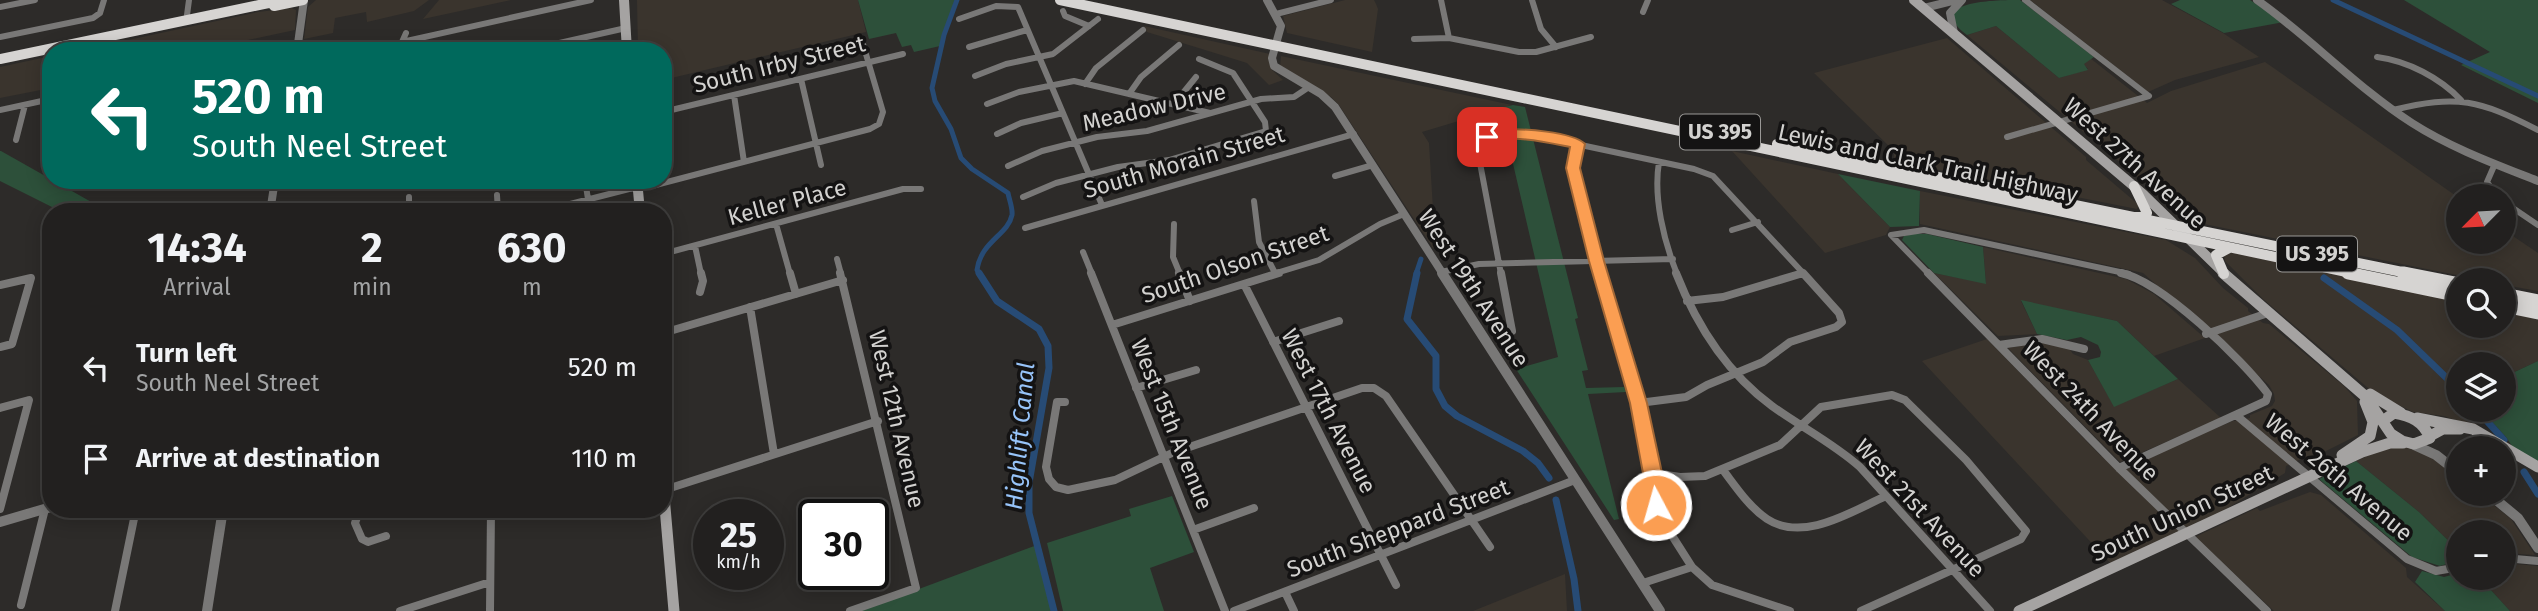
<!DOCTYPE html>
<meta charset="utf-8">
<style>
body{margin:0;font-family:"Fira Sans",sans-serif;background:#2a2828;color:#f1f3f6;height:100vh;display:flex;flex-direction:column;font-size:26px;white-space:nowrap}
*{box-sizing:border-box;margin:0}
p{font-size:23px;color:#a2a3a4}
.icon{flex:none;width:38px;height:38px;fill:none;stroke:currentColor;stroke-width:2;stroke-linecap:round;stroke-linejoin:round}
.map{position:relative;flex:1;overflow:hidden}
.sheet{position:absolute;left:42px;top:203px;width:630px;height:315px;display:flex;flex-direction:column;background:#22201f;border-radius:28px;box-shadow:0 4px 18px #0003,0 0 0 2px #3f3e3d}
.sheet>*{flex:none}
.guide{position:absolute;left:42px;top:42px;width:630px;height:147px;border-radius:28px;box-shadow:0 4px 18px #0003,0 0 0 2px #3f3e3d;background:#00695c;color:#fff;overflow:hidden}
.needle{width:46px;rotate:246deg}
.controls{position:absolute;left:2446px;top:184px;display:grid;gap:14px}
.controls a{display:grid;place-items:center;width:70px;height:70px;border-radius:50%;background:#22201f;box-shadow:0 4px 18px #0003,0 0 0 2px #3f3e3d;font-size:35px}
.speed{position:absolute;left:693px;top:499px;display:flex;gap:14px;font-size:35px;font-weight:700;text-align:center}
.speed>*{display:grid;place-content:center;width:91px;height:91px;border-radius:50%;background:#22201f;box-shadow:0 4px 18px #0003,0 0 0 2px #3f3e3d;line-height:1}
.speed small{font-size:18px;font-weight:400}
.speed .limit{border:4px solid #111;border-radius:10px;background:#fff;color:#111}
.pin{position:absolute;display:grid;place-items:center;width:60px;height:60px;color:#fff;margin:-30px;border-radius:14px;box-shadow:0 4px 10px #0006}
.me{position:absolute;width:77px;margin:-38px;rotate:354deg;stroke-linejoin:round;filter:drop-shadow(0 0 5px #0008)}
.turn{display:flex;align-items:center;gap:24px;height:147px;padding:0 35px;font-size:32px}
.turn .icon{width:91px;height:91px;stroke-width:2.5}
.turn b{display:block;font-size:49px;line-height:60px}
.eta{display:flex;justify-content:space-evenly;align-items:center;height:119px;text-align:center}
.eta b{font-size:42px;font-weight:700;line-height:49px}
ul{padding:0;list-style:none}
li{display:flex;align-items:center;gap:21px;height:91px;padding:0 35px}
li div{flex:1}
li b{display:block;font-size:26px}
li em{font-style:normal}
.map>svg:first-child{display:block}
</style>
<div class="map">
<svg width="2538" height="611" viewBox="0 0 2538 611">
<rect width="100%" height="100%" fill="#2d2b29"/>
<path fill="#3a342d" d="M316,0h113l-15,11 -47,11 -1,-10 -31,6 -2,15 -29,6 4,-32z
M439,0h72l-88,19z
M637,0h221l8,32 -203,48v-29h-25z
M1345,0h29l2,4 2,5 -6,43 -85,-19 -4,-17z
M2030,0h132l61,33 36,24 -84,23 -27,12z
M291,8l5,2 -1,20 -99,21h-119l181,-39z
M1144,26l126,28 2,16 11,10 -14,5 -22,-22 -100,-31z
M1996,26l63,52 29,-9 -5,-5 7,-6 57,45 24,-12 94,-29 194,136v44h45v-12l34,23v38l-34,-6v-5h-23l-277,-56 -30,-17 -207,-172z
M1947,38l139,119v3l53,45 -2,4 -243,-48v-10l-80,-78z
M51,56v32l-51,10v-31z
M1281,56l231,49 -90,27 7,11 4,66 10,20v8l-5,10 -5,1 -94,-143 -8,-8 -51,-30z
M1732,151l106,23 52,53 -4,8 -61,18z
M1920,191l246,49 29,18 28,30 25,20v3l15,12 6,1 75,62 13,15 1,34 -50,25 -7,-1 -15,7 -1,7 -100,61 -71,33 -192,-206 65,-22 114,117 5,-2 13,14 114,-47 17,-3v-3l22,-9 3,-5 -1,-7 -5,-9 -126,-112 -223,-49z
M1983,247l143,32 28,15 51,44 -51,18 -37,-35 -96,-20 16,33 -39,2 -64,-63 52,10z
M2233,252l226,48v26h45v-16l34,7v44l-34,16v-13h-45v34l-5,3 5,9h3l20,20 -38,-14 -31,-4 -39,-19 -111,-94 -38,-38 -1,-5z
M2042,342l27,6 4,6 15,6 26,46 64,-27 43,39 -101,44 -112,-114z
M2393,444l31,7 35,25v18h21l31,25 24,36 -31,-2v-21h-45v19l-40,-39 -63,-51z
M2310,492l11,3 85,73 1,9 38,34h-171l-79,-74 62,-29 3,3z
M2504,563l34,3v45h-28l-30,-33h24z
M1565,574l2,37h-94z"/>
<path fill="#2d503a" d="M858,0h97l-15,46 -26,6 -3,-7 -9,2 -6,-14 -27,6z
M2020,0l74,57 -10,7 4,6 -29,8 -63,-52 -29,9c-46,-35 33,-35 53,-35z
M2180,0h70l34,22 -60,11 -53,-29z
M2404,0h134v103l-77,-38 29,-13z
M1513,105l12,2 53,211 -3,1 13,51 -6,1 4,17 38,-1 2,5 -38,2 31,125 -5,1 -98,-151 42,-12 -58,-249z
M0,151h1l108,61h-47l-62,-31z
M1838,174l82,17 -1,35 -29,1z
M1913,234h14l56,13 3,37 -52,-11 -32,-33 2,-4z
M2021,300l96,21 61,58 -64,28 -26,-47 12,-3 1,-5 -3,-7 -17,-8 -14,3 -30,-6z
M2538,361v103l-22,-12 -10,-15 -25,-27h23v-33z
M2356,461l63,51 40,39v9l-19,6 -28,-9 -93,-78z
M1172,496l22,56 -44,16 14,43h-101l-16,-68 84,-27 -2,-7z
M1037,545l14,66h-191z
M2422,571l22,6 15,-4v5h21l30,33h-65l-30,-29z"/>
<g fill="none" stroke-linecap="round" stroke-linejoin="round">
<path stroke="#274b75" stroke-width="5" d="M957,0l-13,35 -12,53 3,13 16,28 10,29 11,11 36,24c1,6 5,16 4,22 -4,20 -31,26 -35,55l3,4
M2333,0l205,96
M1416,274l5,-15"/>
<path stroke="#274b75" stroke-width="7" d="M979,273l18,28 42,28 9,17 1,22 -20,115v30l25,98
M1417,273l-10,46 29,37v33l9,17 12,10 66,35 15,12 11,15
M2324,278l73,52 62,60
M2477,410l27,30
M2524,472l14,22
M1556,500l18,79 4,32"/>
<path stroke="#797877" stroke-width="6" d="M1441,0l8,38
M1532,0l9,29 15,18
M2025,0l124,96
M0,7l35,-7
M1063,11l2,5 24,10
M1643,12l5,-12
M1276,14l55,-14
M187,15l2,-15
M959,19l37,-13 22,1 84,198
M0,37l93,-19 7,-5 4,-13
M1414,39l35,-1 70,14h17l55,-15
M402,42l189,-42
M969,47l58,-17
M271,51l27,-6
M398,51l8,-18
M524,51l102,-23
M2377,57c31,4 63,21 84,43
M975,76l31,-12 47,-10 45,-35
M801,79l20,86
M1085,84l11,-16 47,-38
M1129,94l12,-17 38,-32
M734,95l10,67
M987,104l32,-12 55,-11 136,32
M1174,104l22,-27
M0,110l51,-11
M2393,110c65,-16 86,-10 145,20
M663,112l240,-58
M997,134l24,-11 42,-10
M2007,137l142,-41
M16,140l9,-35
M1578,144l-4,28 26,102
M1659,162c-6,36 5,79 18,112
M1008,166l34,-15 55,-14 50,-6 114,-32 33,-2 15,-10
M2494,166l-7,16 10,14
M1335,176l38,-11
M182,180h19
M585,180l3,19
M497,195l1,17
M409,197v15
M1023,197l33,-14 62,-16 51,-7 97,-29 -1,-9 -32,-49 -34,-14
M1254,201l5,41 16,31
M2504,202l34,23
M539,212l90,-23 19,-2 222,-58 9,-5 4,-12 -20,-68
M776,224l14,50
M1174,224l-1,33 7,17
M1025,228l329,-94
M1732,230l26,-8
M695,246l6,28
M1083,252l9,22
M663,254l240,-65h18
M837,259l4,15
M1441,272l38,-8 194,-5
M1273,274l46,-14 61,-36 24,-10
M1501,274l-25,-132 27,-8h26l165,35 19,7 91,98
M1799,274l4,-1
M1929,274l-38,-39 33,-5 205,44"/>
<path stroke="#797877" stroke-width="8" d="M790,273l6,21
M840,273l76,315 -66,23
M1091,273l134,338
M1179,273l11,28
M1501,273l11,58
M1600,273l39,130 14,70 3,32 8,18 28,44
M1676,273c20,51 51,100 96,133 29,21 61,37 88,61l130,144
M1928,273l191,195
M1244,284l152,301
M0,285l31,-7 -19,66 -12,3
M700,292l3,-11 -2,-8
M1687,301l36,-4 80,-24
M750,307l24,147
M1112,325l167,-52
M663,333l180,-53
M2206,334l62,-21
M1273,342l66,-21
M1999,345l43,-6 42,10
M1136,388l60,-18
M1065,402h-8l-11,65 3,12 7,8 12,3 47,-10 57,-27 190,-65h12l12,8 104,151
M1639,403l47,-6 21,-12 56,-23 27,-20 46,-15 6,-5 -3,-9 -36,-40
M0,408l29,-8 -29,109
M2236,415l171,144 29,12 23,-4
M2119,468l148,143
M2119,468l147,-67 2,-7c-25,-34 -107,-113 -147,-121
M1723,470c13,17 26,37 44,49 37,24 85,-8 119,-23
M1653,473l27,4 25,-1 75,-31 41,-38 71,-12 13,5 61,60 60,71 -5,8 -160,72
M664,490l214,-69
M360,509l-5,14 7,16 6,3 18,-6
M1193,530l61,-22
M2504,558l34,3
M1643,583l49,-16 20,18 78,26
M1285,592l9,19
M21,605l24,-96
M115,611l21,-102
M400,611l90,-29
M490,611l1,-102
M1234,611l341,-131"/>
<path stroke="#797877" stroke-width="8" d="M1267,0l14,26 -9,32 2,8 47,28 14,13 108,167
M2257,0c54,38 99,87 155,123 39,25 83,41 126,58
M1924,8l32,-8
M1954,33l-4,-20 12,-13
M297,51l7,-51
M270,212l5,-32"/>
<path stroke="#797877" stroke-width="10" d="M1442,273l218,338
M2412,444l24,11 23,18
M2489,494l29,24 20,30
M0,522l51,-15
M207,611l16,-102"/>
<path stroke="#a5a3a2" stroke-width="10" d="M624,0l3,51
M1914,0l229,194 82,80
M637,180l3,32"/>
<path stroke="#a5a3a2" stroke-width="11" d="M2223,273l143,124 25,37 11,7 12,3 16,-6c-7,-17 -19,-22 -36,-25l-10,7
M2370,394l31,19
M2417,418l56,11 65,38
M2430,436l13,-7h17
M2342,455l28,-19 3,-14 -8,-20
M663,484l11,127
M2019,611l343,-159 28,-9h13"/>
<path stroke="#d6d4d2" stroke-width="10" d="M1060,0l1296,274
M274,6l29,-6
M0,59l283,-59
M1777,144l635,130
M2134,186l13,27 -3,4h-10
M2224,274l-8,-19 13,-7"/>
<path stroke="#d6d4d2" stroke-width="13" d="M2348,273l111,23
M2403,273l56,11
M2504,294l34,7
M2504,306l34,7"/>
</g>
<path fill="#fb9e52" stroke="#a36735" stroke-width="2" d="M1503,129c19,0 69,2 82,15l-5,24 24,93 43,142 15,70 3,32 -2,6 -7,2 -6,-2 -20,-108 -41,-142 -23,-93 4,-21c-29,-6 -54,-12 -83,-5l-7,-5 2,-3z"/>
<g text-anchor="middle" stroke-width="7" stroke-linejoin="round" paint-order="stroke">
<g fill="#141313" stroke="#9a9997" stroke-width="2">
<rect x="1680" y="114.5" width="80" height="35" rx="5"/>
<rect x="2277" y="236.5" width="80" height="35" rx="5"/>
</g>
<g font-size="21" font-weight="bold" fill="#d3d2d0">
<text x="1720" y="139">US 395</text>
<text x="2317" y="261">US 395</text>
</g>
<g font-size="23" fill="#d3d2d0" stroke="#141313">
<text transform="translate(779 64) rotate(-14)" y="8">South Irby Street</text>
<text transform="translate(1154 107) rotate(-13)" y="8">Meadow Drive</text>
<text transform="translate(1184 162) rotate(-16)" y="8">South Morain Street</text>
<text transform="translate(1928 163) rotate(12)" y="8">Lewis and Clark Trail Highway</text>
<text transform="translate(2135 163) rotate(42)" y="8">West 27th Avenue</text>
<text transform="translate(787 202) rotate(-15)" y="8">Keller Place</text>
<text transform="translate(1235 264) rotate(-19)" y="8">South Olson Street</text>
<text transform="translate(1474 288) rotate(57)" y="8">West 19th Avenue</text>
<text transform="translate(1329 411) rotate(63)" y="8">West 17th Avenue</text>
<text transform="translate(2091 411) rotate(46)" y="8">West 24th Avenue</text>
<text transform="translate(897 419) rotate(77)" y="8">West 12th Avenue</text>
<text transform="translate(1172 424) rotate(68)" y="8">West 15th Avenue</text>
<text transform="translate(2339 477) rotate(40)" y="8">West 26th Avenue</text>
<text transform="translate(1920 508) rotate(47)" y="8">West 21st Avenue</text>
<text transform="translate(2182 513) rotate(-25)" y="8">South Union Street</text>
<text transform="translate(1398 528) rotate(-21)" y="8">South Sheppard Street</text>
</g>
<g font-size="24" font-style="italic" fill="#97c4fa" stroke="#141313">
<text transform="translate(1020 436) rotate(-85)" y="8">Highlift Canal</text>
</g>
</g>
</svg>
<div class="controls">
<a><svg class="needle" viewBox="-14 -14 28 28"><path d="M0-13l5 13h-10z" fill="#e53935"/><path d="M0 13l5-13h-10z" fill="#a2a3a4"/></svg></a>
<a><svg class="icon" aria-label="search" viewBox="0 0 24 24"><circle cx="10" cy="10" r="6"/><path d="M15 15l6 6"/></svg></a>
<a><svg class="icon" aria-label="layers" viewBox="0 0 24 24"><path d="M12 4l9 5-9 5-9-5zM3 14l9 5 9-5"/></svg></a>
<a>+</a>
<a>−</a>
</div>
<div class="speed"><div>25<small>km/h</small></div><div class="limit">30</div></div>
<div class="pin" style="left:1487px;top:137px;background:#d93025"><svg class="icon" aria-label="arrive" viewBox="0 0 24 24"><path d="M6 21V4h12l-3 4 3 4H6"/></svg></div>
<svg class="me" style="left:1656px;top:505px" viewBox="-20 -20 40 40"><circle r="17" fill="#fb9e52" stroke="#fff" stroke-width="3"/><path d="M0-11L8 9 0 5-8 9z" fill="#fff"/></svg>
<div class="guide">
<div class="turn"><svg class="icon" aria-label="left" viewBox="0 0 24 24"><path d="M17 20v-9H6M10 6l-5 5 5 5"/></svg><div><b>520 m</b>South Neel Street</div></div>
</div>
<section class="sheet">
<div class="eta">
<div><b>14:34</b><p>Arrival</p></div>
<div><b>2</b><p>min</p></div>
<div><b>630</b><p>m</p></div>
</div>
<ul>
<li><svg class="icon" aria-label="left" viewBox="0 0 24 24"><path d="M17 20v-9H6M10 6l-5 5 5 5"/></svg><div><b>Turn left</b><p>South Neel Street</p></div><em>520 m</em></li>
<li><svg class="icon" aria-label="arrive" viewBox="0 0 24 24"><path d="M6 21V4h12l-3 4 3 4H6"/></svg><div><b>Arrive at destination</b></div><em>110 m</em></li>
</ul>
</section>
</div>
